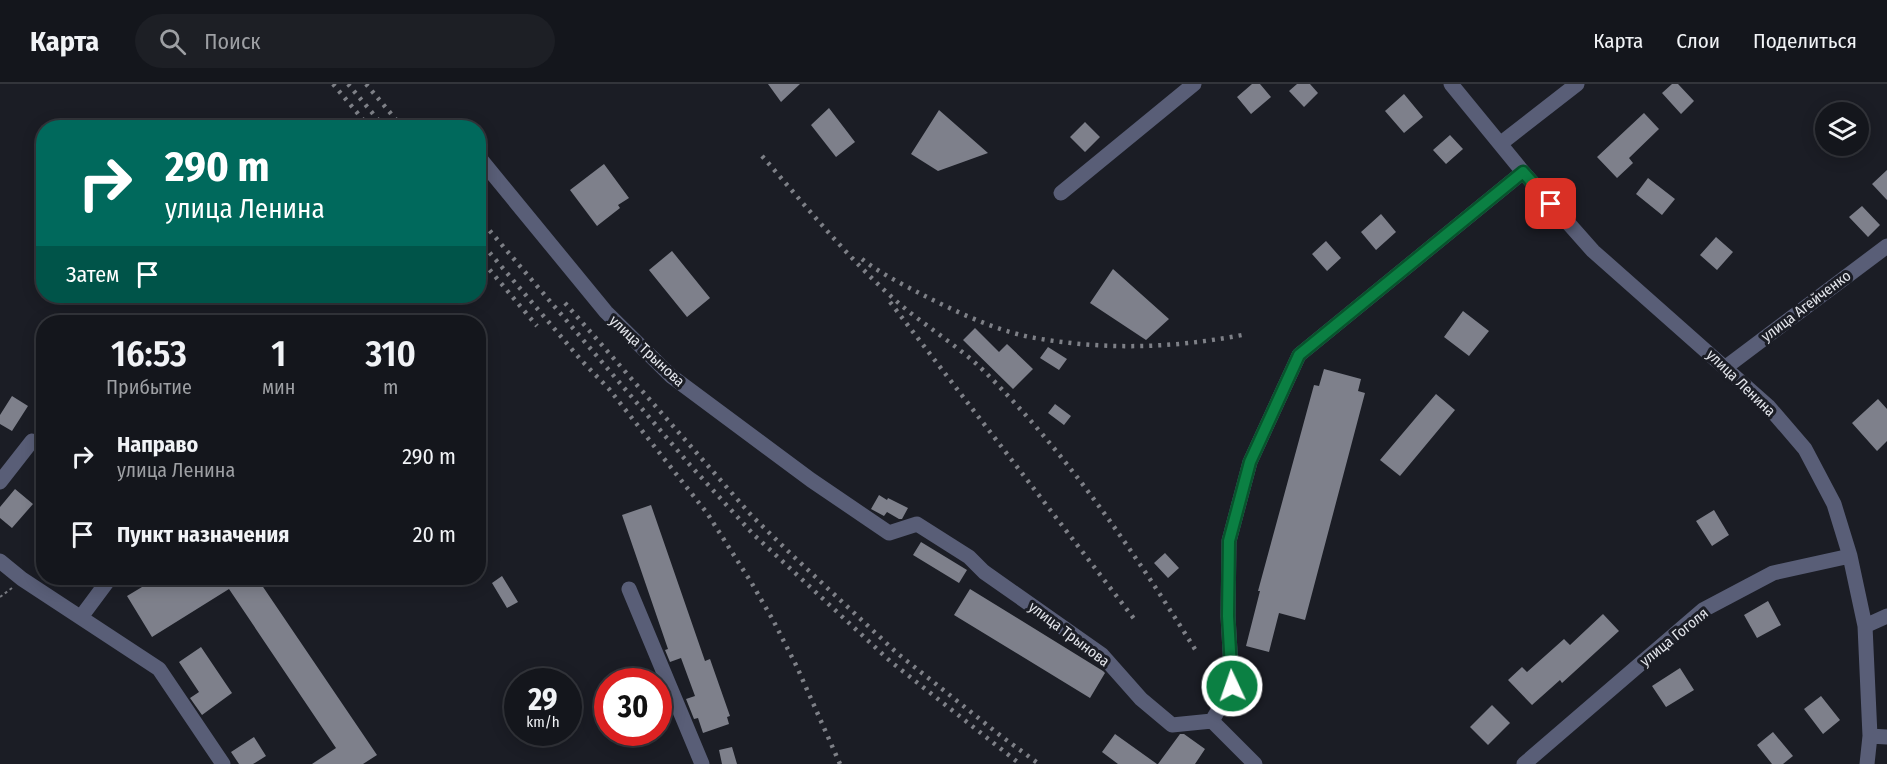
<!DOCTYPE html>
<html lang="ru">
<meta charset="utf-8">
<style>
body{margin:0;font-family:"Fira Sans Condensed",sans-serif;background:#1d1f25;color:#f1f3f6;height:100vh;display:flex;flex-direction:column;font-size:22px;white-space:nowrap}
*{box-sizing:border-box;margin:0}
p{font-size:20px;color:#9d9fa3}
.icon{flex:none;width:33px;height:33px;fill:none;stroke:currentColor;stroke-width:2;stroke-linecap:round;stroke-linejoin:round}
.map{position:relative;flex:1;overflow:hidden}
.side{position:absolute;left:36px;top:231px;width:450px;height:270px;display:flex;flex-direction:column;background:#14161c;border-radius:24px;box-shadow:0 3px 15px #0003,0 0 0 2px #33353b}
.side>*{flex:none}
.banner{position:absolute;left:36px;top:36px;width:450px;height:183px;border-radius:24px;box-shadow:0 3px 15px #0003,0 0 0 2px #33353b;background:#00695c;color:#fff;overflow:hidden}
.buttons{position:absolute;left:1815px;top:18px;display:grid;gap:12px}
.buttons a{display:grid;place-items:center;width:54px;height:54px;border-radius:50%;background:#14161c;box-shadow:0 3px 15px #0003,0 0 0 2px #33353b;font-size:30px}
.speed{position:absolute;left:504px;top:584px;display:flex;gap:12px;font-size:30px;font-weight:700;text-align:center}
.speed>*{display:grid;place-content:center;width:78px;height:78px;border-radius:50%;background:#14161c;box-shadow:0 3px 15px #0003,0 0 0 2px #33353b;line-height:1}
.speed small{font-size:15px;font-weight:400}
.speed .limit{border:9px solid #d22;background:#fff;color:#111}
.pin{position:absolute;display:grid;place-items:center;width:51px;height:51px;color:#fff;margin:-26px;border-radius:12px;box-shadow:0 3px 9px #0006}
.me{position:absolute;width:66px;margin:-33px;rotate:357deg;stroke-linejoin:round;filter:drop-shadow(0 0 4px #0008)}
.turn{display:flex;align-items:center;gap:21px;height:126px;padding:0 30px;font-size:27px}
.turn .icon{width:78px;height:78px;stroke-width:2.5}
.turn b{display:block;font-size:42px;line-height:51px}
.then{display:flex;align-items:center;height:57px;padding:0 30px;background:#0003;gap:12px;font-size:22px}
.eta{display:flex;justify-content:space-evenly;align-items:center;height:102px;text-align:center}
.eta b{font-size:36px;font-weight:600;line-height:42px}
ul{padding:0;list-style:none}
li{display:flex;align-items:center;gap:18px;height:78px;padding:0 30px}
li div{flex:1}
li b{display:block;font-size:22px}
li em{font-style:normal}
header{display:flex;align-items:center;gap:36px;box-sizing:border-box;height:84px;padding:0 30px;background:#14161c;border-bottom:2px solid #33353b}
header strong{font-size:28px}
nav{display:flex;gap:33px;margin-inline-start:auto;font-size:21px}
.search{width:420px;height:54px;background:#1d1f25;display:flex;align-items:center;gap:15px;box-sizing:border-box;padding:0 21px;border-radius:33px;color:#9d9fa3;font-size:22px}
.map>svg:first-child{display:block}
</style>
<header>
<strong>Карта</strong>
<div class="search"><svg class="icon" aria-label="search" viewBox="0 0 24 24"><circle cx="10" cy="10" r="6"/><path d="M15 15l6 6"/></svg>Поиск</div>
<nav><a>Карта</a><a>Слои</a><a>Поделиться</a></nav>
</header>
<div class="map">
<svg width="1887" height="680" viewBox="0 0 1887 680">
<rect width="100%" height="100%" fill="#1b1d25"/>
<path fill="#7e808b" d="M768,0h32l-19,18z
M1252,0h8l11,13 -20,17 -14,-17z
M1297,0h13l8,9 -14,14 -15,-16z
M1672,0h6l16,17 -13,13 -19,-21z
M1404,10l19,23 -19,16 -19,-22z
M829,24l26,34 -19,15 -25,-32z
M939,26l49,43 -50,18 -27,-17z
M1644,29l15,16 -30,29 4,5 -16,15 -20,-21z
M1085,38l15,15 -15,15 -15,-15z
M1450,51l13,14 -17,15 -13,-14z
M604,80l25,34 -11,7 2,3 -23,18 -27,-36z
M1887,86v30l-15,-16z
M1648,94l27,21 -13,16 -26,-21z
M1862,122l18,19 -12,12 -19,-20z
M1381,130l15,18 -20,18 -15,-18z
M1716,153l17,15 -16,18 -17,-15z
M1326,157l15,17 -14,13 -15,-17z
M672,167l38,47 -23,19 -38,-47z
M1113,185l56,50 -23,21 -56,-37z
M1463,227l26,20 -20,25 -25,-19z
M975,244l24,24 8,-8 26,25 -20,20 -50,-49z
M1048,263l19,12 -8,11 -19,-12z
M1324,285l37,10 -3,12 7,2 -60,227 -26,-7 -10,39 -23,-6 14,-55h-2l56,-206 5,1z
M1436,310l19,16 -55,66 -20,-16z
M12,312l16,10 -16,25 -12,-7v-9z
M1878,315l9,10v32l-10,10 -25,-28z
M1055,320l16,12 -7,9 -16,-12z
M15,405l18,15 -21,24 -12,-10v-11z
M879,411l8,5 1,-2 20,10 -6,11h-3l-12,-7 -3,4 -13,-7z
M651,421l54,156 5,-2 20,57 -3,1 2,7 -26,9 -5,-15 -4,1 -8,-20 9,-3 -14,-38 -11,4 -5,-12 3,-1 -46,-134z
M1714,426l15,25 -17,11 -16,-25z
M921,458l46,28 -8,13 -46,-28z
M1165,469l14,15 -11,10 -14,-15z
M502,492l16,26 -11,6 -15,-25z
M157,494h100l120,177 -14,9h-51l24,-16 -107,-159 -77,48 -25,-41z
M970,505l133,82 2,2 -15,25 -136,-83z
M1768,517l13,24 -24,13 -13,-23z
M1603,530l16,17 -57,52 -2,-3 -28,25 -24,-25 14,-13 5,5 37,-33 6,6z
M201,563l31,46 -30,22 -12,-17 9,-6 -20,-30z
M1680,584l14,22 -28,17 -14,-21z
M1821,612l19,24 -17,14 -19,-25z
M1492,621l18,18 -22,22 -18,-18z
M1773,648l20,24 -10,8h-11l-15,-19z
M1115,650l42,30h-39l-16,-12z
M1180,650h4l21,15 -10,15h-37z
M254,653l12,19 -13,8h-14l-8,-12z
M732,663l5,17h-15l-3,-14z"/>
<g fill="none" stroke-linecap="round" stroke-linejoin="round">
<path stroke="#75777e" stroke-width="2" stroke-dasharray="3 3" stroke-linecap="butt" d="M0,513l12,-9"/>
<path stroke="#595e77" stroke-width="15" d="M1451,0l72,88 70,79 175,155 37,43 29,55 16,52 15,70 5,110 -3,28
M1500,60l77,-60
M478,72l128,156 65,64 140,104 78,53 28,-9 52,33 15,15 118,83 39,44 31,26 40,-4 20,-35 -4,-70 1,-75 21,-79 49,-107 224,-183
M1061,109l133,-109
M1726,283l161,-121
M0,398l32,-41
M0,477l22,18 137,90 64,95
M629,505l73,175
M81,533l29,-39
M1865,542l22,-10
M1212,637l43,43
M1870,652l17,1
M1524,680l179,-154 70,-37 77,-17"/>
<path stroke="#7e8087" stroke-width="4.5" stroke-dasharray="3 6" stroke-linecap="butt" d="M333,0l37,44
M348,0l37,44
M366,0l37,44
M762,72c43,49 84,100 132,143 30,27 67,48 95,77 83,84 147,179 209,278
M478,133l212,248 63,69 137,127 130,103
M478,155l103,121 28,29 98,124 44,69 22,38 24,47 43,97
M478,172l59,70
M862,175c19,15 42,26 63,37 36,18 76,37 116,43 68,11 133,9 201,-4
M890,218l245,318
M565,219l187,213 40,39 105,98 104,83 38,28"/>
</g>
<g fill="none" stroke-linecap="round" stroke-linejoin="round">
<g stroke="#07532c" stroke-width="15">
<path id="route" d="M1232,602l-4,-70 1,-75 21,-79 49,-107 224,-183 28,32"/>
</g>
<use href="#route" stroke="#0b8043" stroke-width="10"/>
</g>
<g text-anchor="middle" stroke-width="6" stroke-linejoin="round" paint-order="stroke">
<g font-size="15" fill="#e3e5eb" stroke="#1b1d25">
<text transform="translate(1806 222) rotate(-37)" y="5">улица Агейченко</text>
<text transform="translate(647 267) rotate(43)" y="5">улица Трынова</text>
<text transform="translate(1741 299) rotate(44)" y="5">улица Ленина</text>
<text transform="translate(1069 550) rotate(37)" y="5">улица Трынова</text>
<text transform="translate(1674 553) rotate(-39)" y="5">улица Гоголя</text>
</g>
</g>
</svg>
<div class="buttons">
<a><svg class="icon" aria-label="layers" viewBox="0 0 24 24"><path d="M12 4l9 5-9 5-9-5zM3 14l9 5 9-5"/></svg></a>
</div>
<div class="speed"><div>29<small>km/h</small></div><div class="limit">30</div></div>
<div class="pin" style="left:1551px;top:120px;background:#d93025"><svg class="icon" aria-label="arrive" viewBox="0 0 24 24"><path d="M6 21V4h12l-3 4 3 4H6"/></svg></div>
<svg class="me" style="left:1232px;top:602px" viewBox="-20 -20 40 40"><circle r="17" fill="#0b8043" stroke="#fff" stroke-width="3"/><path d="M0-11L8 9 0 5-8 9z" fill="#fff"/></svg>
<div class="banner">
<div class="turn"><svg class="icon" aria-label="right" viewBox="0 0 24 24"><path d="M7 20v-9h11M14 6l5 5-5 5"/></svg><div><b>290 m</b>улица Ленина</div></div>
<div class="then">Затем<svg class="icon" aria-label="arrive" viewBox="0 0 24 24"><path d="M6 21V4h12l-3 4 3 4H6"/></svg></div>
</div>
<section class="side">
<div class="eta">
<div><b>16:53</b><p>Прибытие</p></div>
<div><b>1</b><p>мин</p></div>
<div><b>310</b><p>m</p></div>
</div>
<ul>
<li><svg class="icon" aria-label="right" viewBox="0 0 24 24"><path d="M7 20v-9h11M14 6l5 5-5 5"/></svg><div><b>Направо</b><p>улица Ленина</p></div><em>290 m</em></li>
<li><svg class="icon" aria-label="arrive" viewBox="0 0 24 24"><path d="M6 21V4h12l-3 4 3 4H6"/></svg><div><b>Пункт назначения</b></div><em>20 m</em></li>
</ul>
</section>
</div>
